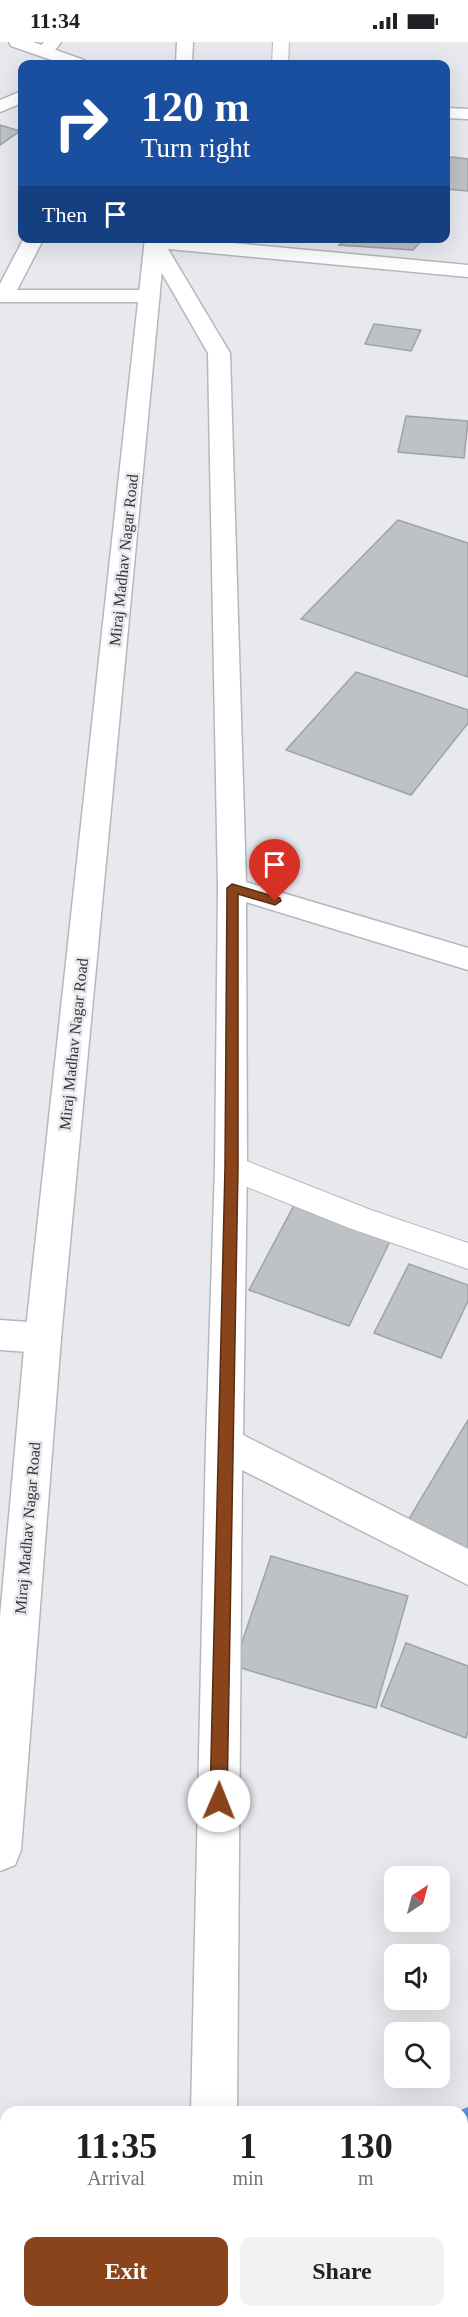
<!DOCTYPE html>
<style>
body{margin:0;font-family:"Times New Roman",serif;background:#f2f2f2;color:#202124;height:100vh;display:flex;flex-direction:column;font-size:22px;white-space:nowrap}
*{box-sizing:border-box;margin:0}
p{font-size:20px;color:#757577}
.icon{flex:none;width:33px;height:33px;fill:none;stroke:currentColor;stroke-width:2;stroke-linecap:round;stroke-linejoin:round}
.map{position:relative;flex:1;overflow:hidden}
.details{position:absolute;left:0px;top:2064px;width:468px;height:212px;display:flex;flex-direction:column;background:#fff;border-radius:18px 18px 0 0;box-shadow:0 6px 24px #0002}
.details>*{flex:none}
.hud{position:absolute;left:18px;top:18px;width:432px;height:183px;border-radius:12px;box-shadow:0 6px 24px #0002;background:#1a4fa0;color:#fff;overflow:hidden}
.needle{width:39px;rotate:36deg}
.buttons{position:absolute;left:384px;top:1824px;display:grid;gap:12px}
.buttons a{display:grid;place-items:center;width:66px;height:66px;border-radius:12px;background:#fff;box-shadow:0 6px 24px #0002;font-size:30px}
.pin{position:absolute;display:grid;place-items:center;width:51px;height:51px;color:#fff;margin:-62px -26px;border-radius:50% 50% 50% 0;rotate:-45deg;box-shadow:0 0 6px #0007}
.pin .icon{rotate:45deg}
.me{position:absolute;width:66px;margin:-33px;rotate:1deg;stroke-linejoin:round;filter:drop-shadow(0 0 4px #0008)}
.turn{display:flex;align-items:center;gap:21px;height:126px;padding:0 24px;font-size:27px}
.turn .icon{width:78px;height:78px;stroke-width:2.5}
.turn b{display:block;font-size:42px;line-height:51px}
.then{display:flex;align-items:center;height:57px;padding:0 24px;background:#0003;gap:12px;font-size:22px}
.eta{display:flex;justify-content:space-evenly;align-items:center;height:102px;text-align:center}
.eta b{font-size:36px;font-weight:700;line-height:42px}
.cta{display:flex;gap:12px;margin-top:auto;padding:12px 24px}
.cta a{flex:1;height:69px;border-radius:12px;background:#89441b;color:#fff;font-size:24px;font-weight:700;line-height:69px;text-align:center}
.cta a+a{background:#f2f2f2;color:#202124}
.status{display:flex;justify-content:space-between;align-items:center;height:42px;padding:0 30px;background:#fff;direction:ltr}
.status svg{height:16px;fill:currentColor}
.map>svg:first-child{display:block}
</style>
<div class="status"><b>11:34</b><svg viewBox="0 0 49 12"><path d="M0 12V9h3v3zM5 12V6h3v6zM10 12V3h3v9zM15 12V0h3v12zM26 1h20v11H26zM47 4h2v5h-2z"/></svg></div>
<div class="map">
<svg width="468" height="2275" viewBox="0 0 468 2275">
<rect width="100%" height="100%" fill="#e7e9ee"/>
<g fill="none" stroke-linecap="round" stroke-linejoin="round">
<path fill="#5b8edb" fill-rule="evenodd" d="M468,2065v26l-6,2v-23h-6z
M271,2270h27l-2,5h-27z"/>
</g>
<path fill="#bec1c5" stroke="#9fa2a6" stroke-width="1.5" d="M0,83l20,6 -20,14z
M452,115l16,2v32l-22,-2v-28z
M347,196h77l-11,12 -74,-5z
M374,282l47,6 -10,21 -46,-7z
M406,374l62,5 -4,37 -66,-6z
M398,478l70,23v134l-167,-58z
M356,630l112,38v13l-57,72 -125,-45z
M298,1156l97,33 -46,95 -100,-36z
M409,1222l59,21v16l-27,57 -67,-25z
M468,1378v155l-71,-36z
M271,1514l137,40 -32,112 -142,-42z
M406,1601l62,23v65l-2,7 -85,-32z
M468,2164v103l-6,-5v-93z"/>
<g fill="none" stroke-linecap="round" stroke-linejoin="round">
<g stroke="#b5b7bc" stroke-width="2">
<path id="service" d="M273,0h16l-1,22h-16z
M231,1113l140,55 97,33v26l-119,-41 -129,-52 -5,-9 5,-9z"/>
</g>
<g stroke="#b5b7bc" stroke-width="3">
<path id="minor" d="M44,0h17c-6,9 -11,15 -22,13l-3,-4z
M22,49v12l-22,9v-12z
M24,196h20l-27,52h133l7,2 3,4 -3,4 -7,2h-150v-18z
M147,196h33l288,27v12l-300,-28 62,104 16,529 222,66v22l-222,-68 1,265 -4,268 225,114v36l-226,-115 -5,642h-46l15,-669 9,-276 3,-279 -10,-535 -64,-111z
M0,1278l43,3 12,5 6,10 -6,10 -12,5 -43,-3z
M212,2270h49l2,5h-50z
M351,2270h54l3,5h-54z"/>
</g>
<g stroke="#b5b7bc" stroke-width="3">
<path id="tertiary" d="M177,0h16l-1,22h-16z
M145,196h20l-104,1100 -40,512 -6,15 -15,6v-254l25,-279z"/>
</g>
<g stroke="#b5b7bc" stroke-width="3">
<path id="primary" d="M9,0h24l51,18 3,4h-24l-52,-18z
M446,66l22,1v10l-22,-1z"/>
</g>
<use href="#service" fill="#fff" fill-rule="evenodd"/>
<use href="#minor" fill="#fff" fill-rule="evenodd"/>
<use href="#tertiary" fill="#fff" fill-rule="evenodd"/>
<use href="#primary" fill="#fff" fill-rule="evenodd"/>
</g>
<path fill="#89441b" stroke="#592c12" stroke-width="1.5" d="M232,842l48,14 1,3 -6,4 -37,-11v273l-11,634 -2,6 -6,3 -6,-3 -3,-6 15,-634 2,-279z"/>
<g text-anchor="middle" stroke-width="5" stroke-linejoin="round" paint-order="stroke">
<g font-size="16" fill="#353638" stroke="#e7e9ee">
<text transform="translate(123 518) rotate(-84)" y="6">Miraj Madhav Nagar Road</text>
<text transform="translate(73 1002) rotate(-84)" y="6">Miraj Madhav Nagar Road</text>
<text transform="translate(27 1486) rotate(-85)" y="6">Miraj Madhav Nagar Road</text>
</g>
</g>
</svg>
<div class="buttons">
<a><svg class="needle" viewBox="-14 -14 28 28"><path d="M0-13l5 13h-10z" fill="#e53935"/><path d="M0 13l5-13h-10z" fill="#757577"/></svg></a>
<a><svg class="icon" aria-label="sound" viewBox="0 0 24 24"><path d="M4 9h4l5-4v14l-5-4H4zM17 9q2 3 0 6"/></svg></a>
<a><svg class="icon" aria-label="search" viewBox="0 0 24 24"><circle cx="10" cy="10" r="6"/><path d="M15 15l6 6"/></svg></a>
</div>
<div class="pin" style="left:275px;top:859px;background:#d93025"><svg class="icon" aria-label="arrive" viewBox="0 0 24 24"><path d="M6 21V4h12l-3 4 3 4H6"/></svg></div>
<svg class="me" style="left:219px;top:1759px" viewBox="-20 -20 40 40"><circle r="19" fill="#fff"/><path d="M0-13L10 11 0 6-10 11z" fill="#89441b"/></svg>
<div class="hud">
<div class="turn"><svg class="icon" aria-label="right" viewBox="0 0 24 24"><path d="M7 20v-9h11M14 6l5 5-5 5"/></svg><div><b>120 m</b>Turn right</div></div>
<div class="then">Then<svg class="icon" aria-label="arrive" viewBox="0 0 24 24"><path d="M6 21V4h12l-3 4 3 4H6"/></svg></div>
</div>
<section class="details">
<div class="eta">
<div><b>11:35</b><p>Arrival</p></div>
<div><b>1</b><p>min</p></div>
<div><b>130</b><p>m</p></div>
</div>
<div class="cta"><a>Exit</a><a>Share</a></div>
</section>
</div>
